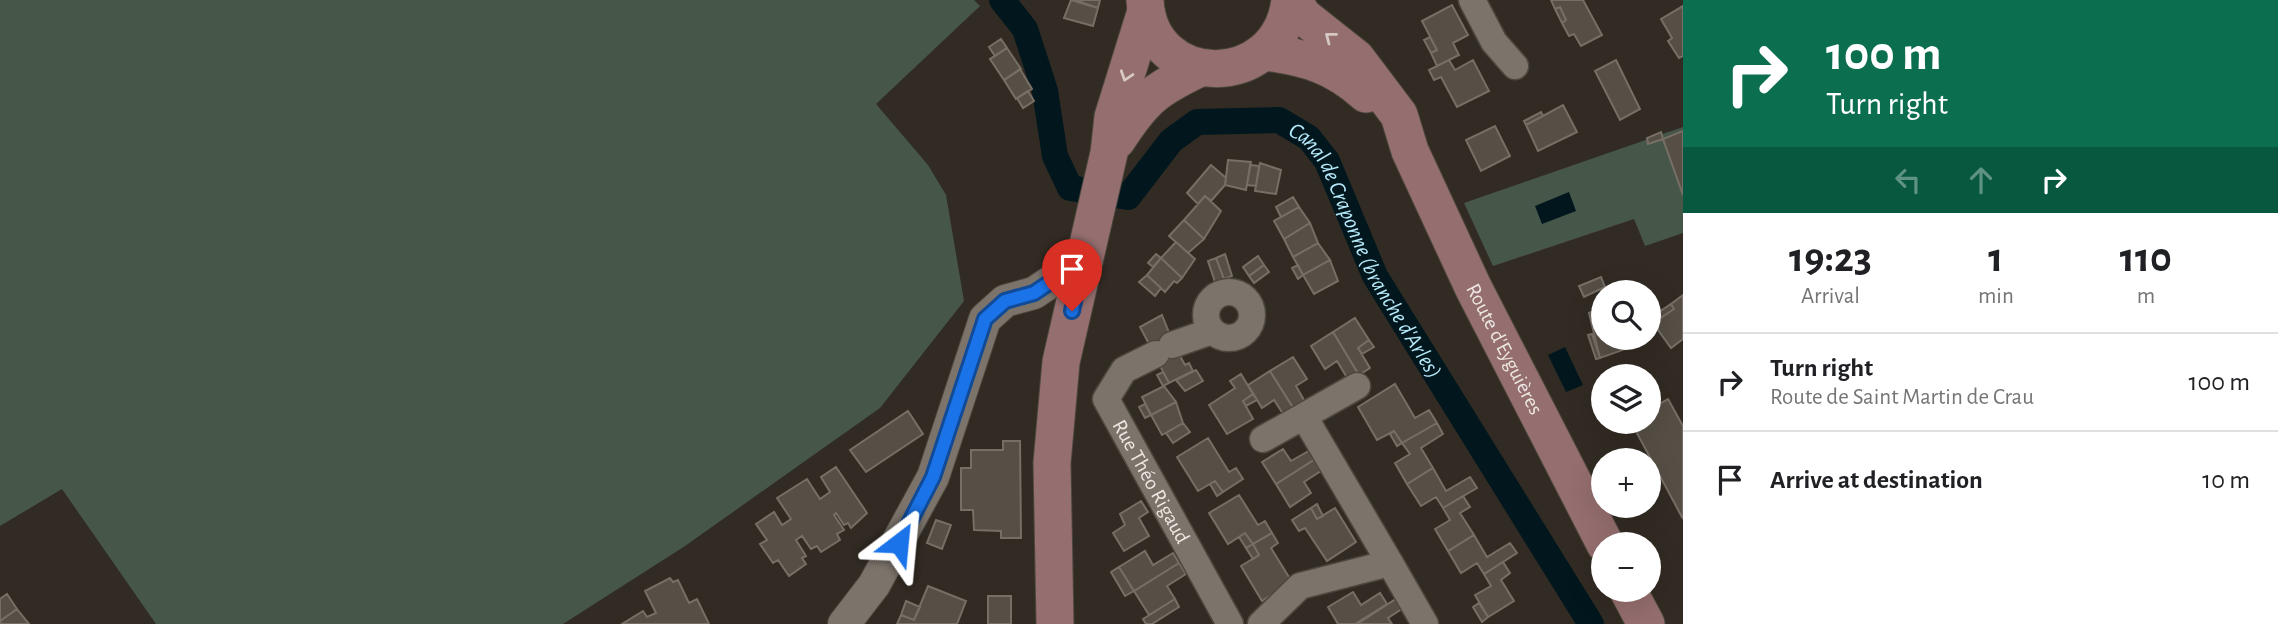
<!DOCTYPE html>
<meta charset="utf-8">
<style>
body{margin:0;font-family:"Alegreya Sans",sans-serif;background:#f6f6f6;color:#202124;height:100vh;display:flex;flex-direction:column;font-size:26px;white-space:nowrap}
*{box-sizing:border-box;margin:0}
p{font-size:23px;color:#757577}
.icon{flex:none;width:38px;height:38px;fill:none;stroke:currentColor;stroke-width:2;stroke-linecap:round;stroke-linejoin:round}
.map{position:relative;flex:1;overflow:hidden}
.side{display:flex;flex-direction:column;background:#fff;width:595px}
.side>*{flex:none}
.banner{background:#0b6e4f;color:#fff;overflow:hidden}
.fabs{position:absolute;left:1591px;top:280px;display:grid;gap:14px}
.fabs a{display:grid;place-items:center;width:70px;height:70px;border-radius:50%;background:#fff;box-shadow:0 7px 28px #0002;font-size:35px}
.pin{position:absolute;display:grid;place-items:center;width:60px;height:60px;color:#fff;margin:-72px -30px;border-radius:50% 50% 50% 0;rotate:-45deg;box-shadow:0 0 7px #0007}
.pin .icon{rotate:45deg}
.me{position:absolute;width:77px;margin:-38px;rotate:29deg;stroke-linejoin:round;filter:drop-shadow(0 0 5px #0008)}
.turn{display:flex;align-items:center;gap:24px;height:147px;padding:0 28px;font-size:32px}
.turn .icon{width:91px;height:91px;stroke-width:2.5}
.turn b{display:block;font-size:49px;line-height:60px}
.lanes{display:flex;align-items:center;height:66px;padding:0 28px;background:#0003;justify-content:center;gap:35px;direction:ltr}
.lanes .off{opacity:.35}
.eta{display:flex;justify-content:space-evenly;align-items:center;height:119px;text-align:center}
.eta b{font-size:42px;font-weight:600;line-height:49px}
ul{padding:0;list-style:none}
li{display:flex;align-items:center;gap:21px;height:98px;padding:0 28px;border-top:2px solid #e0e0e0}
li div{flex:1}
li b{display:block;font-size:26px}
li em{font-style:normal}
main{display:flex;flex:1;min-height:0}
.map>svg:first-child{display:block}
</style>
<main>
<div class="map">
<svg width="1683" height="624" viewBox="0 0 1683 624">
<rect width="100%" height="100%" fill="#322b23"/>
<path fill="#46574a" d="M0,0h974l6,6 -104,98 52,61 18,30 18,106 -84,107 -195,138 -122,78h-407l-94,-135 -62,37z
M1683,127v106l-38,13 -11,-27 -141,47 -29,-63z"/>
<path fill="#01171d" d="M1569,192l7,19 -34,13 -7,-18z
M1565,347l18,38 -17,7 -18,-37z"/>
<g fill="none" stroke-linecap="round" stroke-linejoin="round">
<path stroke="#01171d" stroke-width="26" id="s1" d="M1002,0l23,29 20,62 10,65 15,32 58,9 43,-56 26,-19 82,-2 30,18 18,23 48,115 216,348"/>
</g>
<path fill="#564f46" stroke="#776f66" stroke-width="2" d="M1071,0l27,8 -5,18 -29,-8z
M1075,0h25l-2,8z
M1551,0h32l19,35 -21,11 -7,-12 -5,2 -7,-13 4,-3 -6,-13 -5,2z
M1452,5l16,30 -15,8 6,12 -22,11 -6,-13 6,-3 -15,-29z
M1683,6v50l-4,2 -11,-17 4,-3 -11,-19z
M1560,7l6,13 -4,3 -7,-14z
M1430,37l7,13 -6,3 -7,-13z
M1001,39l6,9 -12,8 -6,-9z
M1007,48l14,21 -17,11 -14,-21z
M1449,60l6,10 18,-10 16,31 -32,16 -16,-30 -7,3 -5,-10z
M1616,60l24,49 -20,11 -25,-49z
M1020,69l12,20 -16,10 -12,-19z
M1028,91l6,10 -11,7 -6,-10z
M1563,105l14,27 -39,19 -12,-26z
M1541,112l2,4 -17,9 -2,-4z
M1495,126l15,30 -29,15 -15,-31z
M1683,131v64l-20,-56z
M1661,132l2,7 -15,5 -1,-6z
M1228,160l23,2 -5,28 -21,-5z
M1260,163l21,7 -5,24 -21,-3z
M1211,165l15,13 -1,7 -14,16 -6,-5 -7,8 -11,-11z
M1250,165l9,1 -3,20 -9,-1z
M1205,196l16,15 -17,28 -20,-19z
M1293,197l6,10 -18,10 -5,-10z
M1299,207l11,16 -26,16 -10,-18z
M1184,220l20,19 -16,14 -19,-17z
M1310,223l8,20 -25,14 -9,-18z
M1176,242l19,17 -13,19 -21,-20z
M1318,243l12,17 -27,15 -10,-18z
M1156,254l5,4 -8,9 -5,-4z
M1225,254l7,22 -8,3 -8,-21z
M1258,256l6,9 -15,11 -6,-9z
M1161,258l21,20 -5,5 -3,-2 -9,11 -18,-17z
M1216,258l8,21 -9,3 -7,-21z
M1330,260l8,21 -24,13 -11,-19z
M1264,265l5,7 -15,11 -5,-7z
M1298,265l5,10 -5,4 -6,-11z
M1147,275l14,13 -6,8 -16,-14z
M1601,277l4,10 -21,10 -5,-11z
M1683,295v44l-12,9 -18,-25 21,-14 -3,-5z
M1671,304l3,5 -21,14 -3,-5z
M1603,308v30h25l3,9 -31,11 -11,-45z
M1162,315l8,20 -20,11 -10,-19z
M1355,318l14,22 -11,8 12,20 -11,7 -26,-43z
M1333,332l26,43 -10,6 -12,-20 -12,8 -14,-23z
M1592,334l8,24 -4,1 -8,-24z
M1369,340l5,7 -12,7 -4,-6z
M1179,354l6,11 4,-2 4,8 -24,12 -10,-19z
M1293,357l14,22 -11,7 12,21 -11,7 -27,-43z
M1196,370l7,11 -18,10 -9,-11z
M1270,371l27,43 -10,6 -13,-20 -12,8 -14,-23z
M1163,372l6,11 -6,3 -6,-11z
M1241,374l12,20 -10,7 10,18 -26,15 -18,-29 26,-17 -5,-7z
M1395,384l20,34 14,-8 8,13 -35,20 -8,-12 -17,9 -19,-33z
M1164,386l12,16 -25,13 -9,-18z
M1253,394l4,6 -11,6 -3,-5z
M1668,399l15,27v93l-52,-97h17v-12z
M1176,402l7,21 -21,12 -11,-20z
M1145,404l6,11 -6,3 -6,-11z
M908,411l15,23 -57,38 -16,-22z
M1183,423l7,9 -17,11 -7,-10z
M1437,423l6,11 -22,14 12,20 -26,16 -12,-21 15,-9 -8,-11z
M1394,431l8,12 -5,3 -7,-12z
M1208,438l21,34 7,-4 7,11 -20,13 -8,-11 -17,10 -21,-34z
M1003,441h17l1,97h-20v-7l-27,-1 -1,-20h-12v-42h10v-18h32z
M1283,449l8,12 21,-12 5,9 -41,26 -14,-22z
M1317,458l7,11 -20,13 7,11 -21,14 -14,-23z
M836,467l31,46 -16,15 -3,-5 -4,2 -8,-12 -2,2 10,15 -7,4 3,6 -19,12 -4,-6 -6,3 -9,-13 -6,4 10,16 -4,2 4,6 -17,12 -11,-16 -5,3 -13,-19 7,-4 -11,-16 18,-12 8,13 9,-6 -14,-21 30,-19 13,20 10,-7 -9,-15z
M1433,468l13,23 24,-14 7,11 -34,20 -7,-11 -15,9 -14,-22z
M1215,481l8,11 -6,4 -7,-12z
M1239,495l19,30 7,-4 7,12 -19,11 -8,-11 -17,11 -19,-31z
M1463,496l7,11 -10,6 14,22 -26,16 -13,-22 15,-9 -7,-12z
M1141,501l7,11 -9,6 10,18 -25,15 -11,-18 12,-8 -5,-11z
M1317,504l6,12 -6,3 -6,-11z
M1311,508l6,11 18,-11 21,34 -29,19 -22,-33 -6,3 -7,-11z
M936,520l15,5 -9,24 -15,-6z
M1245,533l8,11 -7,4 -7,-11z
M1272,533l6,10 -7,5 21,34 -30,19 -21,-35 18,-11 -6,-11z
M1474,535l13,22 23,-14 7,10 -33,21 -7,-11 -16,10 -13,-22z
M1253,544l6,11 -6,4 -7,-11z
M1145,551l8,14 20,-12 6,10 -45,28 -15,-24z
M1503,562l7,11 -9,7 13,21 -26,16 -13,-22 16,-9 -7,-12z
M1179,563l7,11 -19,12 8,13 -26,16 -15,-24z
M1119,567l15,24 -9,5 -14,-24z
M670,578l3,4 5,-2 11,23 8,-4 12,25h-87l21,-13 4,6 9,-4 -11,-22z
M928,586l38,15 -9,23h-60l4,-9 13,5z
M1353,592l8,13 19,-12 7,11 -32,20h-17l-10,-17z
M7,594l10,15 -17,12v-22z
M1402,595l6,10 -20,13 4,6h-35z
M988,596h23v28h-23z
M1175,599l4,8 -27,17h-6l-3,-5z
M906,601l14,6 -6,13 -13,-5z
M1479,603l9,14 -6,5 -9,-15z
M17,609l12,15h-28l-1,-3z"/>
<g fill="none" stroke-linecap="round" stroke-linejoin="round">
<g stroke="#4c473f" stroke-width="29">
<g id="minor">
<path d="M1472,0l22,42 21,24"/>
<circle cx="1229" cy="315" r="23"/>
<path d="M1172,345l40,-14"/>
<path id="s2" d="M1156,354l-32,16 -18,29 124,225"/>
<path d="M1305,418l85,145"/>
<path d="M1263,439l94,-53"/>
<path d="M1261,624l39,-38 90,-23 35,61"/>
</g>
</g>
<g stroke="#4c473f" stroke-width="34">
<path id="tertiary" d="M844,624l30,-39 59,-108 52,-158 20,-18 29,-8 49,-33"/>
</g>
<g stroke="#4c473f" stroke-width="39">
<g id="secondary">
<path d="M1145,0c4,90 134,93 145,0"/>
<path id="s3" d="M1293,0l10,16 53,42 43,57 11,36 63,136 132,257"/>
<path d="M1266,52c41,6 68,13 100,42"/>
<path d="M1117,140c27,-42 39,-51 83,-72"/>
<path d="M1628,590l18,34"/>
<path d="M1055,624l-3,-161 9,-101 48,-209 4,-36 33,-106"/>
</g>
</g>
<use href="#minor" stroke="#7c746b" stroke-width="26"/>
<use href="#tertiary" stroke="#7c746b" stroke-width="32"/>
<use href="#secondary" stroke="#956e6f" stroke-width="37"/>
</g>
<defs><path id="oneway-chevron" d="M-2-3.5L2.5 0L-2 3.5" fill="none" stroke-width="1.6" stroke-linecap="round" stroke-linejoin="round" transform="scale(1.75)"/></defs>
<g stroke="#d6c9c5">
<use href="#oneway-chevron" transform="translate(1330 37) rotate(-142)"/>
<use href="#oneway-chevron" transform="translate(1126 76) rotate(108)"/>
</g>
<g fill="none" stroke-linecap="round" stroke-linejoin="round">
<g stroke="#114b97" stroke-width="18">
<path id="route" d="M899,543l34,-66 52,-158 20,-18 29,-8 49,-33 -11,51"/>
</g>
<use href="#route" stroke="#1a73e8" stroke-width="12"/>
</g>
<g text-anchor="middle" stroke-width="5" stroke-linejoin="round" paint-order="stroke">
<g font-size="21" fill="#ece7e2" stroke="#322b23">
<text dy="7" stroke="none"><textPath href="#s3" startOffset="415">Route d'Eyguières</textPath></text>
<text dy="7" stroke="none"><textPath href="#s2" startOffset="164">Rue Théo Rigaud</textPath></text>
</g>
<g font-size="23" font-style="italic" fill="#b6e9f9" stroke="#322b23">
<text dy="8" stroke="none"><textPath href="#s1" startOffset="607">Canal de Craponne (branche d'Arles)</textPath></text>
</g>
</g>
</svg>
<div class="fabs">
<a><svg class="icon" aria-label="search" viewBox="0 0 24 24"><circle cx="10" cy="10" r="6"/><path d="M15 15l6 6"/></svg></a>
<a><svg class="icon" aria-label="layers" viewBox="0 0 24 24"><path d="M12 4l9 5-9 5-9-5zM3 14l9 5 9-5"/></svg></a>
<a>+</a>
<a>−</a>
</div>
<div class="pin" style="left:1072px;top:311px;background:#d93025"><svg class="icon" aria-label="arrive" viewBox="0 0 24 24"><path d="M6 21V4h12l-3 4 3 4H6"/></svg></div>
<svg class="me" style="left:899px;top:543px" viewBox="-20 -20 40 40"><path d="M0-17L14 15 0 8-14 15z" fill="#1a73e8" stroke="#fff" stroke-width="4"/></svg>
</div>
<section class="side">
<div class="banner">
<div class="turn"><svg class="icon" aria-label="right" viewBox="0 0 24 24"><path d="M7 20v-9h11M14 6l5 5-5 5"/></svg><div><b>100 m</b>Turn right</div></div>
<div class="lanes"><svg class="icon off" aria-label="left" viewBox="0 0 24 24"><path d="M17 20v-9H6M10 6l-5 5 5 5"/></svg><svg class="icon off" aria-label="ahead" viewBox="0 0 24 24"><path d="M12 20V5M6 11l6-6 6 6"/></svg><svg class="icon" aria-label="right" viewBox="0 0 24 24"><path d="M7 20v-9h11M14 6l5 5-5 5"/></svg></div>
</div>
<div class="eta">
<div><b>19:23</b><p>Arrival</p></div>
<div><b>1</b><p>min</p></div>
<div><b>110</b><p>m</p></div>
</div>
<ul>
<li><svg class="icon" aria-label="right" viewBox="0 0 24 24"><path d="M7 20v-9h11M14 6l5 5-5 5"/></svg><div><b>Turn right</b><p>Route de Saint Martin de Crau</p></div><em>100 m</em></li>
<li><svg class="icon" aria-label="arrive" viewBox="0 0 24 24"><path d="M6 21V4h12l-3 4 3 4H6"/></svg><div><b>Arrive at destination</b></div><em>10 m</em></li>
</ul>
</section>
</main>
